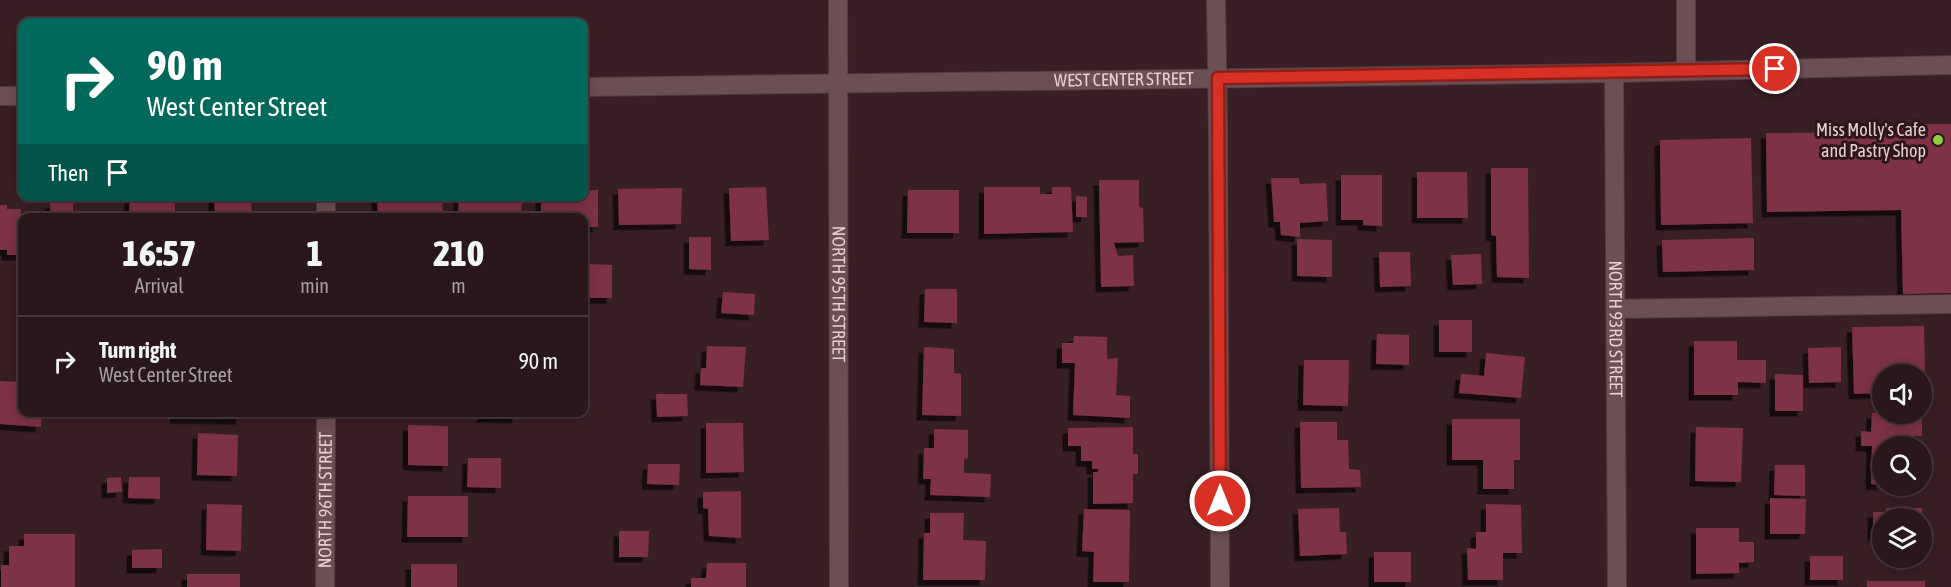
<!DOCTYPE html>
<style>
body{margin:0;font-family:"Asap Condensed",sans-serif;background:#362429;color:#f1f3f6;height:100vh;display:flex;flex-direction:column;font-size:22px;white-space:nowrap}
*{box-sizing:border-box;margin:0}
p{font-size:20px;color:#a59fa3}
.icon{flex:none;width:33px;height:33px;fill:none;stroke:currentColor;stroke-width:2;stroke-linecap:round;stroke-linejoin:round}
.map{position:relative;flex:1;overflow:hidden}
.drawer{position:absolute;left:18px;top:213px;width:570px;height:204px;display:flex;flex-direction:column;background:#2a171c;border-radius:12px;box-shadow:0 3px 15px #0003,0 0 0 2px #46363b}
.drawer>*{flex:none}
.banner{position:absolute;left:18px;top:18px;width:570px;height:183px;border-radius:12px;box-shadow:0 3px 15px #0003,0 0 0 2px #46363b;background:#00695c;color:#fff;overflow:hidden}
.buttons{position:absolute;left:1872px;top:364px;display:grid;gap:12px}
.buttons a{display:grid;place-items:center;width:60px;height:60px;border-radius:50%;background:#2a171c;box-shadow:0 3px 15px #0003,0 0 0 2px #46363b;font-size:30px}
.pin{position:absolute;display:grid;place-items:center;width:51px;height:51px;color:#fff;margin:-26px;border:3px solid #fff;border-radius:50%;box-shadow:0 2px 6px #0007}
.me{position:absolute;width:66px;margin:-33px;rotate:0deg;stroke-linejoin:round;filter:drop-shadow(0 0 4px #0008)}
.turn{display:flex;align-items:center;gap:21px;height:126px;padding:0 30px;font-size:27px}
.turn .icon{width:78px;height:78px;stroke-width:2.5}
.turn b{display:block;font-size:42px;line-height:51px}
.then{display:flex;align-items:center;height:57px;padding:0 30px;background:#0003;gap:12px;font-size:22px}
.eta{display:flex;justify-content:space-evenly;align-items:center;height:102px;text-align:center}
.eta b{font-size:36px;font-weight:800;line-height:42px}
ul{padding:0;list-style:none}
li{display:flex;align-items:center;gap:18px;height:90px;padding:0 30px;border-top:2px solid #46363b}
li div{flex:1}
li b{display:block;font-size:22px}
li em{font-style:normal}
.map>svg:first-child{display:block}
</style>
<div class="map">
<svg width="1951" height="587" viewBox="0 0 1951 587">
<defs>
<filter id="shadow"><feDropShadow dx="-5.5" dy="5.5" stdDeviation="0" flood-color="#0009"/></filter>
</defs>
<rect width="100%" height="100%" fill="#381f25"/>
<path fill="#7d3245" filter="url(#shadow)" d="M1886,124h65v169l-48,1 -2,-84 -134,2 -1,-79 120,-1z
M1751,138l2,85 -92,2 -1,-85z
M1491,168h37l1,110 -32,-1 -1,-41 -5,-1z
M1417,172h50l1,46h-51z
M1341,175h41v51l-19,-1v-5h-22z
M1271,178h28l1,6 26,-1 2,38 -28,2v14l-19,-2 -1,-13h-6z
M1099,180h40v27l4,1 1,34 -30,1 4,13 15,-1 1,31 -33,1z
M766,187l3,53 -38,1 -2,-53z
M984,187h56v7h12v-7h19l2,45 -89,2z
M682,188l-1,36 -62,1 -1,-36z
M584,190h14v37h-14v-9h-43v-22h43z
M908,190h51v43h-52z
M130,196h45v22h-46z
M214,196h37l1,22h-37z
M377,196h65l1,22h-65z
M505,196l17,2 -1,20h-63l1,-21z
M1076,196l11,1v20h-11z
M73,202v10h25v6h-47l-1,-15z
M0,205h7v4h14l1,46h-15v-5h-7z
M689,237h22v33l-22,-1z
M1754,238v32l-91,2 -1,-32z
M1297,239l35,1v37l-35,-1z
M1379,252h31l1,34 -31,1z
M1481,254l1,30 -29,1 -2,-30z
M590,264l22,1v33h-23z
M925,289h32v34l-33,-1z
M723,292l32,2 -1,21 -33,-2z
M1439,320h33v32h-33z
M1924,326l1,46h-21v3h-22v18l-28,1 -2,-67z
M1377,334l32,1v30l-33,-1z
M1074,336l33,1v22l11,-1 -2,37 14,1v22l-57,-3 2,-52h-13v-20h11z
M1694,341h43v19h29v23l-28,-1v13h-44z
M707,346l39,1 -3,40 -43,-2 1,-17h5z
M924,347l30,2v24l7,1v42l-39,-1z
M1841,347v35l-32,1 -1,-35z
M1486,353l39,4 -4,41 -62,-5 2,-19 23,2z
M1304,360h45l-1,46 -45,-1z
M1775,374l28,1v36h-28z
M0,381l22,1v30h20l-1,15 -41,-3z
M656,394h31l1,22 -31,1z
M176,412h66l-1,7 -66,-1z
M483,412h35v6l-36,-1z
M1872,413l50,1v22h-7v11h-33v38l-11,-1 1,-38h-11v-15l10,1z
M1452,419h68v41h-6v29h-31v-29h-31z
M1300,422h37v18h11l1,29 11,1 1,17 -60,1z
M706,423h37l1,49 -38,1z
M408,425l40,1v40l-40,-1z
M1133,427v27h5v20h-5v29l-40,1v-32h5v-3h-6v-8h-11v-15h-13v-18z
M1696,427l47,1 -2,54 -46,-1z
M934,429l34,1v28l-4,1v14l27,1 -1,23 -60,-2 1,-16h-8l1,-31h10z
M198,433l40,2 -1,41 -40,-1z
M468,458h33v30l-34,-1z
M648,464h32l-1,21 -32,-1z
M1775,465h30v31l-31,-1z
M121,477l1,15 -15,1v-15z
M129,477h31v22l-32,-1z
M741,491v47l-32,-2 -1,-27 -5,-1v-16z
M408,496h60v41h-61z
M1770,498l36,1 -1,35h-35z
M207,504l35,1 -1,46 -35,-1z
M1486,504l35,1 1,48h-19v27h-35l-1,-32 9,1v-17h10z
M1339,508l1,24h6l1,22 -47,2 -2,-47z
M1886,508h36v11h-40v16h-9v-23h13z
M1084,509l46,1 -1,72h-36l1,-30 -12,-1z
M930,513h34l-1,27 23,1 -1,39h-62l1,-47h6z
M1696,528h43v14h15v20l-15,1v10l-43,1z
M619,531h30l-1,26h-29z
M24,534h51v53h-74v-22h8v-19h15z
M162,549v19h-30v-18z
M1374,552h37v30h-37z
M1810,556h33v24h-33z
M707,563h39v24h-55v-9h15z
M411,564h46v23h-46z
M187,574h53v13h-53z
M1867,581h58v6h-58z"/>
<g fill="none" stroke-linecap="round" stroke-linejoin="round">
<g stroke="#523c41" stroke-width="20">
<path id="lane" d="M1686,71v-71
M1616,309l335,-5"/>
</g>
<g stroke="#523c41" stroke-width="20">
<g id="street">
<path id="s1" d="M838,0l1,587"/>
<path d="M1216,0l2,127 2,460"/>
<path id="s2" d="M1614,73l3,514"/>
<path d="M326,218v-22"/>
<path id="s3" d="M325,587l1,-175"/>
</g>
</g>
<g stroke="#523c41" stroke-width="20">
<g id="secondary">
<path id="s4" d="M584,87l1030,-14 337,-8"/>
<path d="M0,96h22"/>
</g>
</g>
<use href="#lane" stroke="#6c4f54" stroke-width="18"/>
<use href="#street" stroke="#6c4f54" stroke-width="18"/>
<use href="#secondary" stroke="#6c4f54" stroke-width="18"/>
</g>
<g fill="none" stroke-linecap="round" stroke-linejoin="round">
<g stroke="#8d1f18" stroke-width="15">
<path id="route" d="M1220,501l-2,-423 557,-9"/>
</g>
<use href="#route" stroke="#d93025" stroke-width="10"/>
</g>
<circle fill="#8fcd42" stroke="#2e161b" stroke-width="2" cx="1938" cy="140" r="6"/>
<g text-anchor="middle" stroke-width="6" stroke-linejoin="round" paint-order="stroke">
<g font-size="18" fill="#e2d0d3" stroke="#2e161b">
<text dy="6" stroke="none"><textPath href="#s4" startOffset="540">WEST CENTER STREET</textPath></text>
<text dy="6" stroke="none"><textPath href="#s1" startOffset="294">NORTH 95TH STREET</textPath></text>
<text dy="6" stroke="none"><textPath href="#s2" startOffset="256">NORTH 93RD STREET</textPath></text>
<text dy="6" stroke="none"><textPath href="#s3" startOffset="87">NORTH 96TH STREET</textPath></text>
</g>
<g font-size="18" fill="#e2d0d3" stroke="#2e161b" text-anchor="end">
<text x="1926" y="136">Miss Molly's Cafe<tspan x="1926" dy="21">and Pastry Shop</tspan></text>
</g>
</g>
</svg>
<div class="buttons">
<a><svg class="icon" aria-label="sound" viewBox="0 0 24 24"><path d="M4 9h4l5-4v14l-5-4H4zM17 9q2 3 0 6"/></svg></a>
<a><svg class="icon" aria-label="search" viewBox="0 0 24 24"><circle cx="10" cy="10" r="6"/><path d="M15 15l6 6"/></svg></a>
<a><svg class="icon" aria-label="layers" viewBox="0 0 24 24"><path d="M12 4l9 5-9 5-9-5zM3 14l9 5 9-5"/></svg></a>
</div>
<div class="pin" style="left:1775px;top:69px;background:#d93025"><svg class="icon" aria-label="arrive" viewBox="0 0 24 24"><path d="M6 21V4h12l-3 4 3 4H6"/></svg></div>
<svg class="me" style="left:1220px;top:501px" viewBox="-20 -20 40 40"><circle r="17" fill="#d93025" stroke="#fff" stroke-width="3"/><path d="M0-11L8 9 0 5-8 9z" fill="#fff"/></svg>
<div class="banner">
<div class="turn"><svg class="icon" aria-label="right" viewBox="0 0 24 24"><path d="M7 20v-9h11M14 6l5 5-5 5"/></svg><div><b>90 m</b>West Center Street</div></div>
<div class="then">Then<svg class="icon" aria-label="arrive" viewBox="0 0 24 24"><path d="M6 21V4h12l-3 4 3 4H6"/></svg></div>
</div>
<section class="drawer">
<div class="eta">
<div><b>16:57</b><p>Arrival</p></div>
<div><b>1</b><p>min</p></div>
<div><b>210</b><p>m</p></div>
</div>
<ul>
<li><svg class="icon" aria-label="right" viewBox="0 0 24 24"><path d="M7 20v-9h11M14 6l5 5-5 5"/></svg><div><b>Turn right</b><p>West Center Street</p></div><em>90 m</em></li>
</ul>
</section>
</div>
